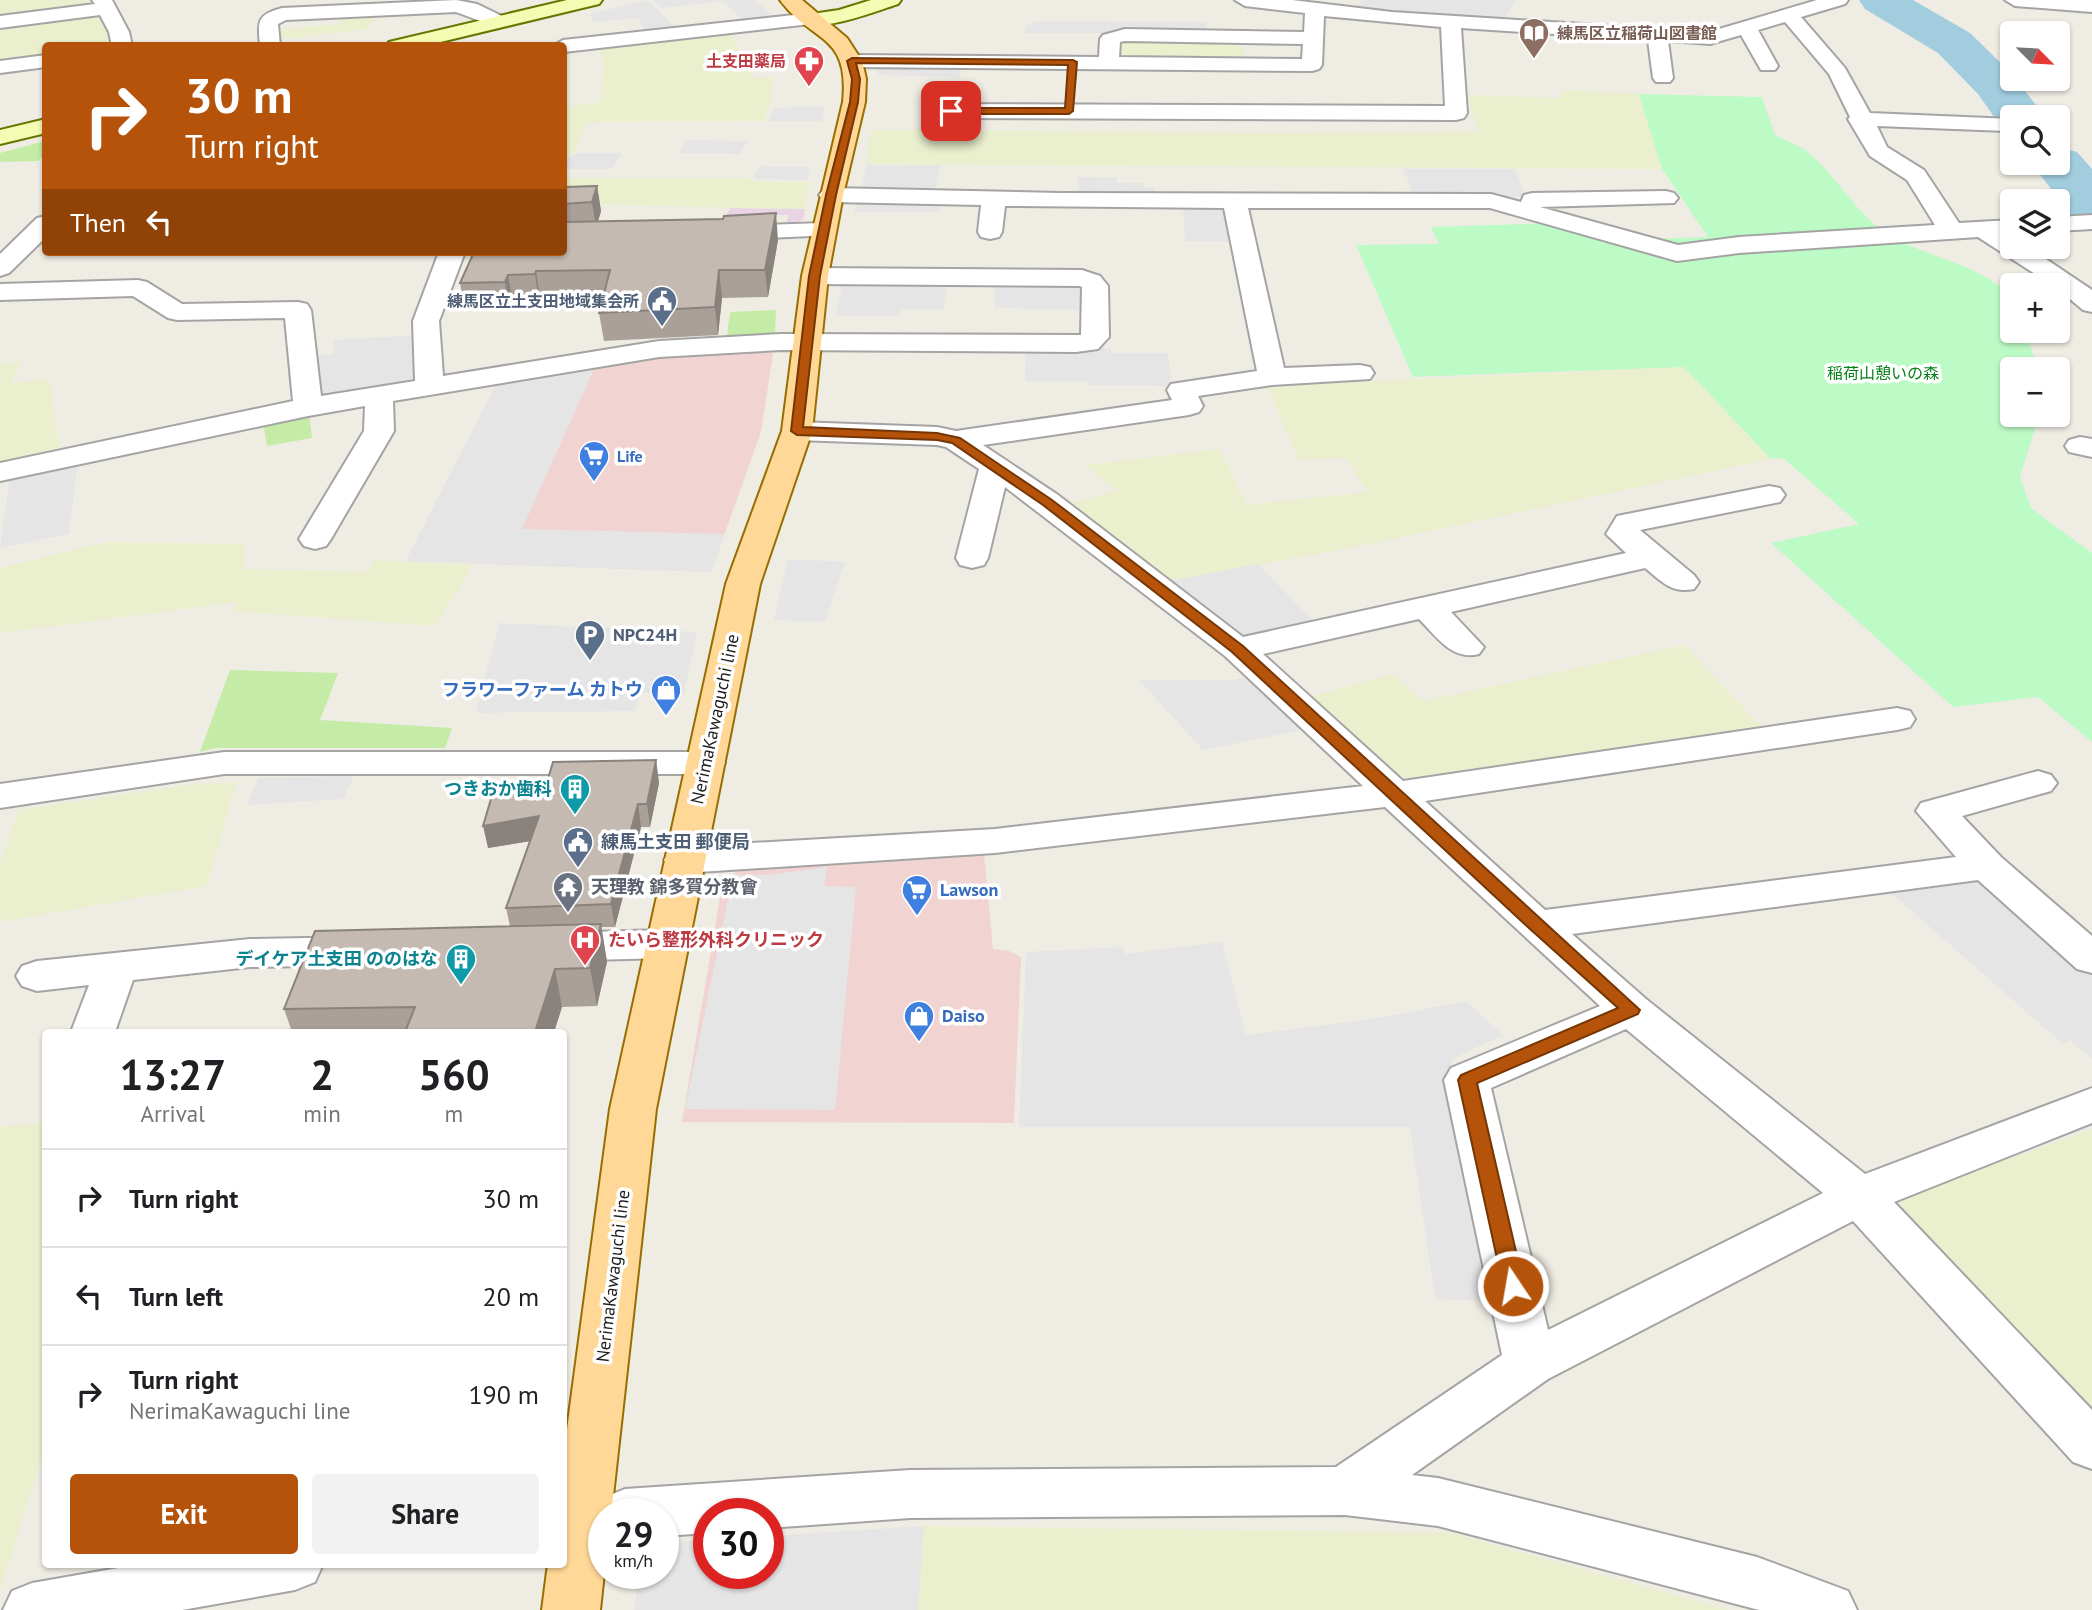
<!DOCTYPE html>
<meta charset="utf-8">
<style>
body{margin:0;font-family:"PT Sans","Noto Sans JP",sans-serif;background:#f2f2f2;color:#202124;height:100vh;display:flex;flex-direction:column;font-size:26px;white-space:nowrap}
*{box-sizing:border-box;margin:0}
p{font-size:23px;color:#757577}
.icon{flex:none;width:38px;height:38px;fill:none;stroke:currentColor;stroke-width:2;stroke-linecap:round;stroke-linejoin:round}
.map{position:relative;flex:1;overflow:hidden}
.drawer{position:absolute;left:42px;top:1029px;width:525px;height:539px;display:flex;flex-direction:column;background:#fff;border-radius:7px;box-shadow:0 2px 5px #0004}
.drawer>*{flex:none}
.guide{position:absolute;left:42px;top:42px;width:525px;height:214px;border-radius:7px;box-shadow:0 2px 5px #0004;background:#b45309;color:#fff;overflow:hidden}
.needle{width:46px;rotate:114deg}
.controls{position:absolute;left:2000px;top:21px;display:grid;gap:14px}
.controls a{display:grid;place-items:center;width:70px;height:70px;border-radius:7px;background:#fff;box-shadow:0 2px 5px #0004;font-size:35px}
.speed{position:absolute;left:588px;top:1498px;display:flex;gap:14px;font-size:35px;font-weight:700;text-align:center}
.speed>*{display:grid;place-content:center;width:91px;height:91px;border-radius:50%;background:#fff;box-shadow:0 2px 5px #0004;line-height:1}
.speed small{font-size:18px;font-weight:400}
.speed .limit{border:10px solid #d22;background:#fff;color:#111}
.pin{position:absolute;display:grid;place-items:center;width:60px;height:60px;color:#fff;margin:-30px;border-radius:14px;box-shadow:0 4px 10px #0006}
.me{position:absolute;width:77px;margin:-38px;rotate:348deg;stroke-linejoin:round;filter:drop-shadow(0 0 5px #0008)}
.turn{display:flex;align-items:center;gap:24px;height:147px;padding:0 28px;font-size:32px}
.turn .icon{width:91px;height:91px;stroke-width:2.5}
.turn b{display:block;font-size:49px;line-height:60px}
.then{display:flex;align-items:center;height:66px;padding:0 28px;background:#0003;gap:14px;font-size:26px}
.eta{display:flex;justify-content:space-evenly;align-items:center;height:119px;text-align:center}
.eta b{font-size:42px;font-weight:700;line-height:49px}
.button{display:flex;gap:14px;margin-top:auto;padding:14px 28px}
.button a{flex:1;height:80px;border-radius:7px;background:#b45309;color:#fff;font-size:28px;font-weight:700;line-height:80px;text-align:center}
.button a+a{background:#f2f2f2;color:#202124}
ul{padding:0;list-style:none}
li{display:flex;align-items:center;gap:21px;height:98px;padding:0 28px;border-top:2px solid #e0e0e0}
li div{flex:1}
li b{display:block;font-size:26px}
li em{font-style:normal}
.map>svg:first-child{display:block}
</style>
<div class="map">
<svg width="2092" height="1610" viewBox="0 0 2092 1610">
<rect width="100%" height="100%" fill="#efece3"/>
<path fill="#f1d4d1" d="M760,347l13,7 -12,78 -50,140 -305,-11 90,-176 164,-31z
M984,854l9,95 16,2 12,6 -7,166 -332,-1 41,-242 17,-10z"/>
<path fill="#e8d4e4" d="M730,208l75,1 -2,11 -10,4h-7l3,-9h-36l-31,11z"/>
<path fill="#eaefcd" d="M0,0h90l3,5 -93,15z
M100,15l13,30 -67,1 -1,12 -45,6v-40z
M377,15l-9,14 -87,10 -1,-9 59,-6 3,-8z
M730,32l22,46 20,-1 -1,23 -7,21 -177,1 -13,30 -10,6v-51l36,-5 4,-36 -4,-20z
M1239,38l6,22h-113l-13,-4 -2,-15z
M1562,90l77,4 23,75 -795,-5 4,-34 390,3 218,-1 -13,-37 95,3z
M564,178h186l-1,3 61,1 -5,27 -75,-1 -166,-5z
M21,362l-11,21 39,-4 11,72 -60,15v-102z
M1684,367l87,92 -416,88 -186,34 -103,-76 52,-14 -33,-26 135,-16 27,56 121,-13 -22,-34 -47,2 -32,-74z
M107,542l138,2 -1,25 123,3 8,-12 98,5 -38,61 -202,-15 5,-9 -238,31v-65z
M1684,645l82,86 -342,49 -29,-6 -86,-77 83,-23 31,27z
M236,782l-29,104 -207,36v-59l19,-53 177,-26z
M45,1122v324l-45,144v-463z
M2092,1129v294l-192,-202 3,-24z
M924,1526l526,7 279,77h-811z"/>
<path fill="#c4eca6" d="M45,141v13l-7,7 -38,1v-9z
M776,310l-1,25 -48,1 3,-24z
M309,413l3,25 -45,8 -4,-25z
M230,670l108,3 -18,47 132,8 -7,20h-231l-14,4z"/>
<path fill="#bdfbc6" d="M1639,94l123,3 13,38c11,6 25,10 34,18 29,24 51,68 88,87 39,19 83,25 115,57v34h12l15,38h-27v46h27l-19,62 11,31 61,45v189l-54,-45 -85,10 -182,-164 88,-19 -76,-66 -12,1 -87,-92 -271,10 -57,-132 83,-1 -8,-17 124,-4 59,17 94,-3 -46,-68z"/>
<path fill="#e5e5e5" d="M647,0l29,28 -31,3 -7,-13 -45,4 -3,-8z
M652,0h102l19,16 -30,4 -20,-19 -62,7z
M1363,0h152l-12,23 -153,-13z
M1036,21l170,1 2,11h-183v-5z
M875,64l87,1 -3,12 -80,-2z
M825,106l-3,15h-53l5,-13z
M686,140l60,1h1l-7,13 -61,-1z
M577,153h45l-10,16h-48v-9z
M867,165h74l-6,26 -64,-1 -9,-4z
M759,166l51,1 -3,13 -54,-1z
M1403,169h112l11,28h-111z
M1078,177l39,1v5h26v4h11l1,10 -77,-1z
M868,200l74,1 -3,11h-85l3,-8z
M1183,203l44,3 5,36 -47,-1z
M843,281h104l-3,28h-42l-2,7h-65z
M995,282l88,3 4,25 -92,-2z
M420,335v47l-91,15 -8,-1 -13,-39 26,-3 -1,-14z
M1026,348h85v5h57l3,33 -82,-1 -1,-4h-63z
M595,367l-73,162 203,5 -14,38 -305,-11 90,-176z
M78,460l-9,74 -69,14 10,-72z
M788,559l57,3 -20,60 -51,-2z
M1258,564l56,58 -63,14 -20,-4 -62,-51z
M499,623l198,9 -13,61h-44l-5,18 -159,2z
M1256,677l55,51 -108,22 -64,-70h89z
M354,776l-11,23 -96,6 11,-27z
M827,867l-3,19 32,1 -21,223 -150,-1 48,-234h36z
M1967,876l27,10 98,87v86l-22,-19 -7,4 -174,-153z
M1222,942l24,93 127,-16 93,-18 37,34 -51,24 42,242 -59,-2 -25,-172h-391l7,-175 97,-5 2,7z
M924,1526l-6,84h-283l3,-37h25v-25l14,-6 32,-2v33h59v-37z"/>
<g fill="none" stroke-linecap="round" stroke-linejoin="round">
<path fill="#a1cddf" fill-rule="evenodd" d="M1859,0h54l57,33 42,41v5h4l29,38h-33v13l-10,-2 -24,-34 -40,-41 -73,-44z
M2058,147l19,5 15,17v52l-20,-5 -41,-53h27z"/>
<g stroke="#a4a4a4" stroke-width="4">
<path id="street" d="M92,0h20l17,32 3,14h-20l-3,-14 -9,-17 -100,13v-12l95,-12z
M456,0l21,4 29,14 3,4 -10,6 -43,-16 -170,8 -8,4 2,22h-20c-2,-24 -4,-31 22,-38z
M1235,0h57l100,12 317,20 108,-32h31l-3,4 -44,13 44,51 25,45 142,6v10l-6,2 -129,-5 10,21 37,23 35,53 53,-3v14l-3,1 3,2v10h16l64,43v22l-9,-2 -25,-21v-4h-6l-74,-48 -239,16 -62,8 -187,-53h-242l36,160 76,-3 10,2 4,6 -4,6 -98,6 -74,11 5,10 -4,6 -10,3 -206,30 75,50 185,142 383,-84 -20,-19 11,-18 152,-30 11,2 5,7 -5,7 -140,28 54,45 5,7 -5,7c-22,5 -33,-8 -49,-21l-194,44 33,35 -5,7c-27,7 -42,-17 -60,-35l-156,35 140,127 494,-73 13,3 5,8 -5,8 -13,3 -472,71 120,109 411,-53 -40,-46 5,-8 117,-32 13,4 6,8 -6,8 -89,25 39,41 91,79v37l-15,-4 -99,-89 -406,54 74,65 219,175 227,-86v35l-198,79 198,208v59l-19,-7 -220,-241 -305,158 -136,96 26,3 319,79 91,34 9,19h-98l-321,-84 -93,-11 -435,3 -142,10v-14h-59v19l-46,3v-22h-59v14l-7,-14 8,-17 20,-8 285,-19 426,-3 166,-112 -58,-275 7,-12 149,-62 -215,-199 -390,46 -311,20 -14,-4 -6,-9 6,-9 14,-4 311,-18 368,-43 -138,-130 -220,-169 -17,71 -4,7 -12,3 -12,-3 -4,-7 23,-89 -33,-22 -9,-2 -140,-5 -10,-3 -5,-6 5,-6 10,-3 140,5 19,4 216,-31 -5,-10 4,-6 86,-13 -33,-163 -219,-2 -3,26 -3,5 -9,2 -9,-2 -3,-5 3,-27 -150,-3 -8,-2 -4,-5 4,-5 8,-2 229,5 431,1 30,8 3,-7 8,-2 134,-2 8,2 4,5 -4,5 -134,4 138,38 61,-8 196,-12 -28,-45 -37,-24 -22,-37 2,-2 -21,-43 -44,-52 -27,8 20,36 -3,4h-14l-20,-35 -31,9 -42,-3 5,37 -3,4h-14l-3,-4 -5,-38 -187,-12 6,85 -3,5 -8,2 -505,-2 -8,-2 -3,-5 3,-5 8,-2 494,2 -4,-79 -117,-11 -2,49 -3,4 -7,2 -460,-4 -7,-2 -3,-4 3,-4 7,-2 247,2 1,-18 3,-4 22,-6 179,3 1,-19 -60,-7zM1125,41l178,3 -1,15 -183,-2 1,-15zM1626,1029l197,164 -275,137 -57,-242z
M2005,0h87v12l-77,-6z
M812,13l10,6 -3,4 -255,29v-6h-11l10,-6z
M46,55v12l-46,6v-12z
M2092,215v14l-34,2v-14z
M46,216v21l-37,36 -9,3v-22l37,-36z
M824,223l9,2 3,5 -3,5 -106,5 -9,-2 -3,-5 3,-5 9,-2z
M439,252h26l-26,69 4,55 216,-35 122,-7 300,1 1,-48 -2,-1 -265,-2 -9,-3 -4,-5 4,-5 9,-3 267,2 18,6 8,10 1,51 -11,12 -22,3 -295,-2 -122,7 -266,44 1,30 -63,108 -5,7 -11,3 -11,-3 -5,-7 65,-108 1,-25 -57,10 -308,65v-18l293,-62 -8,-83 -108,2 -9,-2 -35,-22 -133,4v-16l138,-4 9,2 35,22 116,-2 9,2 4,6 10,86 94,-15 -2,-60z
M2080,437l12,2v18l-23,-5 -4,-6 4,-6z
M224,752h482l13,3 6,8 -6,8 -13,3h-482l-224,34v-24z
M666,930l15,4 6,10 -6,10 -15,4 -114,3 -15,-4 -6,-10 6,-10 15,-4z
M359,937l15,4 6,10 -6,10 -15,4 -109,2 -117,13 -18,52h-44l18,-47 -52,6 -15,-5 -6,-10 6,-10 15,-5 213,-22z
M141,1564h182l-8,18 -20,8 -113,20h-179l9,-19 20,-8z"/>
</g>
<g stroke="#647800" stroke-width="4">
<path id="secondary" d="M567,0h35l-3,4 -175,42h-38l3,-4z
M871,0h30l-3,4c-19,6 -83,32 -96,15l3,-4 34,-5z
M46,119v14l-46,11v-14z"/>
</g>
<g stroke="#976e00" stroke-width="4">
<path id="primary" d="M780,0h22l45,38 15,23 4,18 -1,23 -22,93 -15,81 -16,155 -52,153 -104,525 -45,405h-7v59l-4,37h-58l6,-46h16v-112l46,-343 116,-525 56,-153 20,-155 41,-174c7,-69 -30,-58 -63,-102z"/>
</g>
<use href="#street" fill="#fff" fill-rule="evenodd"/>
<use href="#secondary" fill="#f4fcb4" fill-rule="evenodd"/>
<use href="#primary" fill="#ffd898" fill-rule="evenodd"/>
</g>
<path fill="#a9a099" d="M597,186l4,25 -3,10 180,19 -10,57 -46,1 -4,37 -114,6 -5,-28 4,-16 -63,1 -1,4h-26l-4,8h-44l-5,-27 104,-31v-65z
M656,760l3,23 -9,44h-9l-26,100h-14l6,35 -10,44 -35,1 -8,25h-262l-8,-23 226,-83 -4,-18 24,-67 -42,7 59,-66z"/>
<path fill="#89827d" d="M597,186l4,25 -5,17 -4,-26z
M776,213l2,27 -10,57 -3,-27z
M719,270l3,28 -4,37 -3,-28z
M536,271l4,27 -1,4 -4,-28z
M508,275l5,27 -4,8 -4,-28z
M656,760l3,23 -9,44 -3,-23z
M638,804l3,23 -26,100 -4,-23z
M539,816l4,23 -55,9 -5,-22z
M601,924l6,38 -10,44 -7,-38z
M555,969l7,38 -8,25h-19z"/>
<path fill="#c4bab2" stroke="#89827d" stroke-width="2" d="M597,186l-5,16 -28,2v-17z
M776,213l-11,57h-46l-4,37 -116,6 11,-43 -74,1 -1,3 -27,1 -3,7 -45,1 14,-31h90v-30l159,-3 1,-3z
M656,760l-9,44h-9l-27,100 -105,4 33,-92 -56,10 13,-44h51l6,-20z
M601,924l-11,44 -35,1 -20,63h-130l10,-25 -131,2 31,-78z"/>
<path fill="#b45309" stroke="#753606" stroke-width="2" d="M852,58l221,2 4,2 -4,49 -4,3h-118l-5,-3 5,-3h114l3,-43 -212,-2 4,16 -2,23 -22,93 -16,81 -17,151 134,6 23,5 92,62 191,146 397,364 -2,4 -161,69 47,203 -3,6 -8,3 -7,-3 -3,-6 -45,-206 3,-5 157,-67 -88,-79 -298,-277 -189,-147 -91,-62 -15,-3 -140,-5 -6,-4 18,-155 17,-81 24,-93 2,-23 -5,-18z"/>
<defs>
<g id="library-pin" transform="scale(1.575)"><path d="M0 17L-7.5 6A9.5 9.5 0 1 1 7.5 6Z" fill="#8d6e63" stroke="#fff"/><path d="M-6-4Q-3-5.5-.7-3.5V5Q-3 3-6 4ZM6-4Q3-5.5 .7-3.5V5Q3 3 6 4Z" fill="#fff"/></g>
<g id="pharmacy-pin" transform="scale(1.575)"><path d="M0 17L-7.5 6A9.5 9.5 0 1 1 7.5 6Z" fill="#e0444e" stroke="#fff"/><path d="M-2-6h4v4h4v4h-4v4h-4v-4h-4v-4h4Z" fill="#fff"/></g>
<g id="civic-pin" transform="scale(1.575)"><path d="M0 17L-7.5 6A9.5 9.5 0 1 1 7.5 6Z" fill="#5c6f8a" stroke="#fff"/><path d="M-.6-6.5H3V-4.5H.6V-3L4-1V1h2V6H-6V1h2V-1L-.6-3ZM-1.2 2.5V6h2.4V2.5Z" fill="#fff"/></g>
<g id="supermarket-pin" transform="scale(1.575)"><path d="M0 17L-7.5 6A9.5 9.5 0 1 1 7.5 6Z" fill="#3f7fe0" stroke="#fff"/><path d="M-6-5.5h2.5l.6 2H6L4.5 2H-2.5L-4.4-4H-6ZM-1.5 3.2a1.3 1.3 0 1 0 .1 0ZM3 3.2a1.3 1.3 0 1 0 .1 0Z" fill="#fff"/></g>
<g id="parking-pin" transform="scale(1.575)"><path d="M0 17L-7.5 6A9.5 9.5 0 1 1 7.5 6Z" fill="#5c6f8a" stroke="#fff"/><path d="M-3.5-5.5H1a3.5 3.5 0 0 1 0 7H-1V5.5H-3.5ZM-1-3.4V-.6H.8a1.4 1.4 0 0 0 0-2.8Z" fill="#fff"/></g>
<g id="shop-pin" transform="scale(1.575)"><path d="M0 17L-7.5 6A9.5 9.5 0 1 1 7.5 6Z" fill="#3f7fe0" stroke="#fff"/><path d="M-5-2.5h2.3a2.7 3.5 0 0 1 5.4 0H5L5.5 6h-11ZM-1.5-2.5h3a1.5 2.3 0 0 0-3 0Z" fill="#fff"/></g>
<g id="building-pin" transform="scale(1.575)"><path d="M0 17L-7.5 6A9.5 9.5 0 1 1 7.5 6Z" fill="#0f9aa8" stroke="#fff"/><path d="M-4-6H4V6H1V3H-1V6H-4ZM-2.5-4.3h1.7v1.8h-1.7ZM.8-4.3h1.7v1.8H.8ZM-2.5-1h1.7V.8h-1.7ZM.8-1h1.7V.8H.8Z" fill="#fff"/></g>
<g id="temple-pin" transform="scale(1.575)"><path d="M0 17L-7.5 6A9.5 9.5 0 1 1 7.5 6Z" fill="#6b7280" stroke="#fff"/><path d="M0-6L5-2H3V0L6.5 2.5H4V6H1.5V3h-3V6H-4V2.5H-6.5L-3 0V-2H-5Z" fill="#fff"/></g>
<g id="hospital-pin" transform="scale(1.575)"><path d="M0 17L-7.5 6A9.5 9.5 0 1 1 7.5 6Z" fill="#e0444e" stroke="#fff"/><path d="M-5-5h3v3.5h4V-5h3V5h-3V1.5h-4V5h-3Z" fill="#fff"/></g>
</defs>
<g fill-rule="evenodd">
<use href="#library-pin" x="1534" y="33"/>
<use href="#pharmacy-pin" x="809" y="61"/>
<use href="#civic-pin" x="662" y="301"/>
<use href="#supermarket-pin" x="594" y="456"/>
<use href="#parking-pin" x="590" y="635"/>
<use href="#shop-pin" x="666" y="690"/>
<use href="#building-pin" x="575" y="789"/>
<use href="#civic-pin" x="578" y="842"/>
<use href="#temple-pin" x="568" y="887"/>
<use href="#supermarket-pin" x="917" y="890"/>
<use href="#hospital-pin" x="585" y="940"/>
<use href="#building-pin" x="461" y="959"/>
<use href="#shop-pin" x="919" y="1016"/>
</g>
<g text-anchor="middle" stroke-width="7" stroke-linejoin="round" paint-order="stroke">
<g font-size="16" font-weight="bold" fill="#785e54" stroke="#fff" text-anchor="start">
<text x="1557" y="39">練馬区立稲荷山図書館</text>
</g>
<g font-size="16" font-weight="bold" fill="#be3a42" stroke="#fff" text-anchor="end">
<text x="786" y="67">土支田薬局</text>
</g>
<g font-size="16" font-weight="bold" fill="#4e5e75" stroke="#fff" text-anchor="end">
<text x="639" y="307">練馬区立土支田地域集会所</text>
</g>
<g font-size="16" fill="#078018" stroke="#fff">
<text x="1883" y="379">稲荷山憩いの森</text>
</g>
<g font-size="16" font-weight="bold" fill="#366cbe" stroke="#fff" text-anchor="start">
<text x="617" y="462">Life</text>
</g>
<g font-size="18" font-weight="bold" fill="#4e5e75" stroke="#fff" text-anchor="start">
<text x="613" y="641">NPC24H</text>
<text x="601" y="848">練馬土支田 郵便局</text>
</g>
<g font-size="18" font-weight="bold" fill="#366cbe" stroke="#fff" text-anchor="start">
<text x="643" y="696" text-anchor="end">フラワーファーム カトウ</text>
<text x="940" y="896">Lawson</text>
<text x="942" y="1022">Daiso</text>
</g>
<g font-size="18" fill="#1d1d1d" stroke="#fff">
<text transform="translate(715 719) rotate(-78)" y="6">NerimaKawaguchi line</text>
<text transform="translate(613 1276) rotate(-83)" y="6">NerimaKawaguchi line</text>
</g>
<g font-size="18" font-weight="bold" fill="#0d838f" stroke="#fff" text-anchor="end">
<text x="552" y="795">つきおか歯科</text>
<text x="438" y="965">デイケア土支田 ののはな</text>
</g>
<g font-size="18" font-weight="bold" fill="#5b616d" stroke="#fff" text-anchor="start">
<text x="591" y="893">天理教 錦多賀分教會</text>
</g>
<g font-size="18" font-weight="bold" fill="#be3a42" stroke="#fff" text-anchor="start">
<text x="608" y="946">たいら整形外科クリニック</text>
</g>
</g>
</svg>
<div class="controls">
<a><svg class="needle" viewBox="-14 -14 28 28"><path d="M0-13l5 13h-10z" fill="#e53935"/><path d="M0 13l5-13h-10z" fill="#757577"/></svg></a>
<a><svg class="icon" aria-label="search" viewBox="0 0 24 24"><circle cx="10" cy="10" r="6"/><path d="M15 15l6 6"/></svg></a>
<a><svg class="icon" aria-label="layers" viewBox="0 0 24 24"><path d="M12 4l9 5-9 5-9-5zM3 14l9 5 9-5"/></svg></a>
<a>+</a>
<a>−</a>
</div>
<div class="speed"><div>29<small>km/h</small></div><div class="limit">30</div></div>
<div class="pin" style="left:951px;top:111px;background:#d93025"><svg class="icon" aria-label="arrive" viewBox="0 0 24 24"><path d="M6 21V4h12l-3 4 3 4H6"/></svg></div>
<svg class="me" style="left:1513px;top:1286px" viewBox="-20 -20 40 40"><circle r="17" fill="#b45309" stroke="#fff" stroke-width="3"/><path d="M0-11L8 9 0 5-8 9z" fill="#fff"/></svg>
<div class="guide">
<div class="turn"><svg class="icon" aria-label="right" viewBox="0 0 24 24"><path d="M7 20v-9h11M14 6l5 5-5 5"/></svg><div><b>30 m</b>Turn right</div></div>
<div class="then">Then<svg class="icon" aria-label="left" viewBox="0 0 24 24"><path d="M17 20v-9H6M10 6l-5 5 5 5"/></svg></div>
</div>
<section class="drawer">
<div class="eta">
<div><b>13:27</b><p>Arrival</p></div>
<div><b>2</b><p>min</p></div>
<div><b>560</b><p>m</p></div>
</div>
<ul>
<li><svg class="icon" aria-label="right" viewBox="0 0 24 24"><path d="M7 20v-9h11M14 6l5 5-5 5"/></svg><div><b>Turn right</b></div><em>30 m</em></li>
<li><svg class="icon" aria-label="left" viewBox="0 0 24 24"><path d="M17 20v-9H6M10 6l-5 5 5 5"/></svg><div><b>Turn left</b></div><em>20 m</em></li>
<li><svg class="icon" aria-label="right" viewBox="0 0 24 24"><path d="M7 20v-9h11M14 6l5 5-5 5"/></svg><div><b>Turn right</b><p>NerimaKawaguchi line</p></div><em>190 m</em></li>
</ul>
<div class="button"><a>Exit</a><a>Share</a></div>
</section>
</div>
